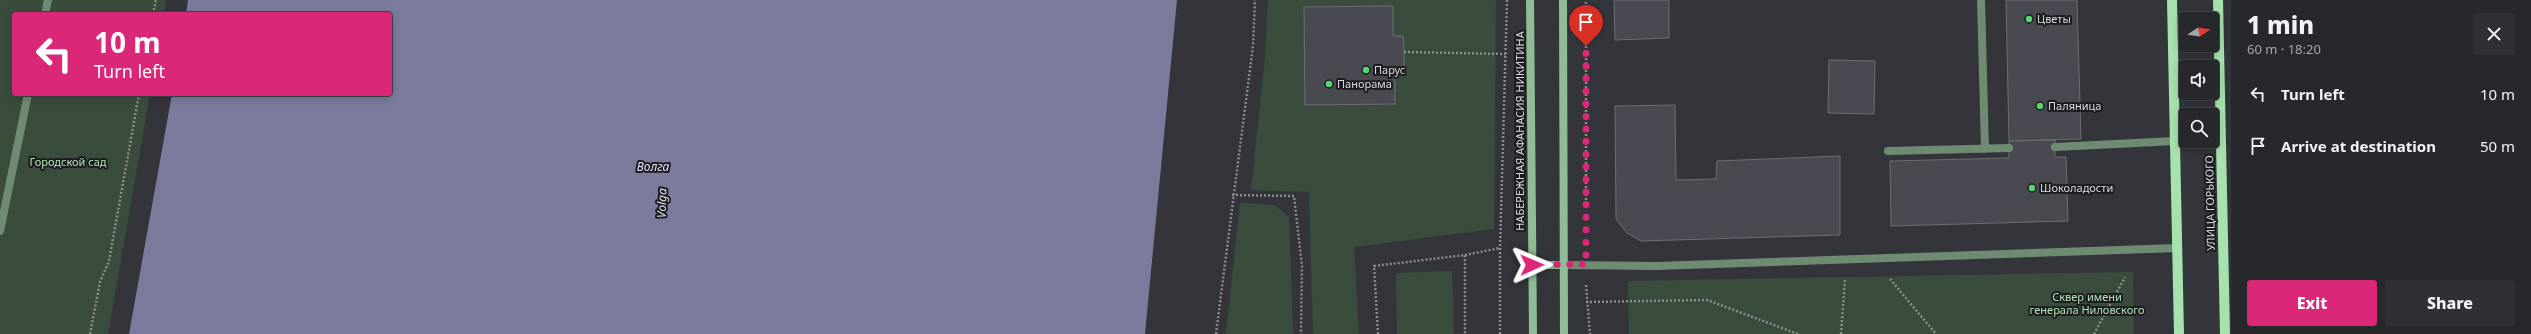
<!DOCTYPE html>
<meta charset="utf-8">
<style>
body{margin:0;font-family:"Noto Sans",sans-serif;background:#2f3034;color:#f1f3f6;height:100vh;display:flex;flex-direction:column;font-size:15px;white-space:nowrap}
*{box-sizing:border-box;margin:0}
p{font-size:13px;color:#a4a6a9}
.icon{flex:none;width:22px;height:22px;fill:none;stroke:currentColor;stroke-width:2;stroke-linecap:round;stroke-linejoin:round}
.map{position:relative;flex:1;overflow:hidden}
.sheet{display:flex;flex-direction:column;background:#27282c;width:300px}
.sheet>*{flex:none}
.hud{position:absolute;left:12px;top:12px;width:380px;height:84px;border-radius:4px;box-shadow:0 2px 10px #0003,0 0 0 1px #434448;background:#db2777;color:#fff;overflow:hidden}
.needle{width:26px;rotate:77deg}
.buttons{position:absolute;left:2179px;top:12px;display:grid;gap:8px}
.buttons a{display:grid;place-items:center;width:40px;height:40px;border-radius:4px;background:#27282c;box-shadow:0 2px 10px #0003,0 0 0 1px #434448;font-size:20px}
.pin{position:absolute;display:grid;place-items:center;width:34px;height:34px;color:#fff;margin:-41px -17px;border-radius:50% 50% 50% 0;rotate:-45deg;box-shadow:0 0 4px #0007}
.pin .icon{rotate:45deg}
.me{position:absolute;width:44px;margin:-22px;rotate:89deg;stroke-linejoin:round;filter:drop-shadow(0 0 3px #0008)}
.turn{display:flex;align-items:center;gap:14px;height:84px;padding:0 16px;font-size:18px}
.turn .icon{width:52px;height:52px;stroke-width:2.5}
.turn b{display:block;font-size:28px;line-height:34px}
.round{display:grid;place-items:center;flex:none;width:42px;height:42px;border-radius:4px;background:#2f3034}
.headline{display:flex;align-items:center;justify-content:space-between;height:68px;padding:0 16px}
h1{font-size:24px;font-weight:800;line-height:30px}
.primary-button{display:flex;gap:8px;margin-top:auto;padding:8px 16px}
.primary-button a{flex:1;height:46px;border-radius:4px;background:#db2777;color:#fff;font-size:16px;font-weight:800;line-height:46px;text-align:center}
.primary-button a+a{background:#2f3034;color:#f1f3f6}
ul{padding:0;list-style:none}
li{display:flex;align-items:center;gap:12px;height:52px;padding:0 16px}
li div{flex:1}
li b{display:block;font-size:15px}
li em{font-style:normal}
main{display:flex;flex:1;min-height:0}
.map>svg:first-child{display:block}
</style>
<main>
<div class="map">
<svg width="2231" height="334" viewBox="0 0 2231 334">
<rect width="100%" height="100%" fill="#34353b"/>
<path fill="#3a4d3c" d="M0,0h166l-2,14h-150v80h136l-42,240h-108z
M1268,0h228l-2,229 -140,18 5,87h-46l-4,-142 -58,-2 14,-133z
M1240,203l35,2 14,12 4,117h-67z
M1452,271l2,63h-57l-1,-61z
M2133,272l1,62h-505l-1,-53z"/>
<path fill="#7b7b9d" d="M188,0h989l-32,334h-1016l43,-240h218v-80h-204z"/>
<path fill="#494a51" stroke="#6d6d74" d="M1614,0h55v38l-54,2z
M2006,0h71l4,139 -72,2z
M1393,6v30h10l1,16v20h-9v32l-90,1 -1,-98z
M1829,60l46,1 -1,53 -46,-1z
M1675,105l1,75 40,-1 1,-18 123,-5v79l-199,6 -14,-8 -11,-14 -1,-113z
M2055,140v17h11l2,64 -177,5 -1,-65 119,-3v-17z"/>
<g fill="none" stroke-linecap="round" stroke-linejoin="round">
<path stroke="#8b8b91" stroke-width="2.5" stroke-dasharray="2 2" stroke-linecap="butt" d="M153,14l3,-14
M1404,52l102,2
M1232,195l62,1 8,70 -1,68
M1586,208v-208
M1465,255l35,-7
M1890,279l46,55
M1586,285l4,49
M1586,302l121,-2 91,34
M90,334l10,-52 9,-21 30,-167
M1216,334l37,-288 2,-46
M1378,334l-4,-68 91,-11v79
M1500,334v-86l7,-248
M1841,334l4,-56
M2094,334l31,-57"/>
<path stroke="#6f8c73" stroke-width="8" d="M1981,0l4,149
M2055,147l120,-6
M1888,151l121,-3"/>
<path stroke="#6f8c73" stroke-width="8" d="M45,14l3,-14
M0,231l28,-137"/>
<path stroke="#6f8c73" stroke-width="8" d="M1563,265l93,1 521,-18"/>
<path stroke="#8ebc94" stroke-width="8" d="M1530,0l3,334
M1563,0l1,334
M1532,265h31"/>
<path stroke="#a6e2ae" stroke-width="10" d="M2172,0l7,334
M2218,0l7,334"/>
</g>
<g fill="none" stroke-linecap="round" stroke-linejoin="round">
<path stroke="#db2777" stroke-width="7" stroke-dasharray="0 12.6" d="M1532,265l54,-1v-218"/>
</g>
<g fill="#54d672" stroke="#1c1c1f" stroke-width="1.5">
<circle cx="2029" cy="19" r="4"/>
<circle cx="1366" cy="70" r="4"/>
<circle cx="1329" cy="84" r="4"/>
<circle cx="2040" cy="106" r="4"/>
<circle cx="2032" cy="188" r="4"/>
</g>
<g text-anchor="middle" stroke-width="4" stroke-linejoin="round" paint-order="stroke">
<g font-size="11" fill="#dcdce1" stroke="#1c1c1f" text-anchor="start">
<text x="2037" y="23">Цветы</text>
<text x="1374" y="74">Парус</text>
<text x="1337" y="88">Панорама</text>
<text x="2048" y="110">Паляница</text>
<text x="2040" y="192">Шоколадости</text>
</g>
<g font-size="11" fill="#dcdce1" stroke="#1c1c1f">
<text transform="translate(1520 131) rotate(-90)" y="4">НАБЕРЕЖНАЯ АФАНАСИЯ НИКИТИНА</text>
<text transform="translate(2210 203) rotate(-91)" y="4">УЛИЦА ГОРЬКОГО</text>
</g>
<g font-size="11" fill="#b2e5b9" stroke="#1c1c1f">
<text x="68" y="166">Городской сад</text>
<text x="2087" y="301">Сквер имени<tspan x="2087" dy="13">генерала Ниловского</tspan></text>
</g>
<g font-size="12" font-style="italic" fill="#e1e2fa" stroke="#1c1c1f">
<text x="653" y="171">Волга</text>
<text transform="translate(662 203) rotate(-88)" y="4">Volga</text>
</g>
</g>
</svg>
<div class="buttons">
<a><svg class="needle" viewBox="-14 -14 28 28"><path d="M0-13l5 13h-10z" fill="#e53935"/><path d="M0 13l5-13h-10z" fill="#a4a6a9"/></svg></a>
<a><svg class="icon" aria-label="sound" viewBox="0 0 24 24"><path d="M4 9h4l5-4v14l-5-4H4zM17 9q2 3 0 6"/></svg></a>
<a><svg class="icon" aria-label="search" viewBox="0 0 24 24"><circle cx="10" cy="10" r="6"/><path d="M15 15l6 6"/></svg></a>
</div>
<div class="pin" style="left:1586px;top:46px;background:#d93025"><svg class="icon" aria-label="arrive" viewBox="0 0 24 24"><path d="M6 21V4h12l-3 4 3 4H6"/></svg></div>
<svg class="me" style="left:1532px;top:265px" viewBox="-20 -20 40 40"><path d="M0-17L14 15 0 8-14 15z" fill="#db2777" stroke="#fff" stroke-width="4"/></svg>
<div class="hud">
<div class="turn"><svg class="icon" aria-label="left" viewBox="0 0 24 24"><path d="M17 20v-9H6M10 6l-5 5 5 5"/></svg><div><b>10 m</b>Turn left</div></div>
</div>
</div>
<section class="sheet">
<div class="headline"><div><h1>1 min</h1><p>60 m · 18:20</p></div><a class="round"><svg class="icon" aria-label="close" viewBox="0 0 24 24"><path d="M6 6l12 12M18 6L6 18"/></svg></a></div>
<ul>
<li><svg class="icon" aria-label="left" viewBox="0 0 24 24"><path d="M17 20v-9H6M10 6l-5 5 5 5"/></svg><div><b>Turn left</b></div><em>10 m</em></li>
<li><svg class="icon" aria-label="arrive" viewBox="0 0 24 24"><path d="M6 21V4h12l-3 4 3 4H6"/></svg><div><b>Arrive at destination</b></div><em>50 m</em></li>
</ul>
<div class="primary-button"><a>Exit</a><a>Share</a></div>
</section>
</main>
